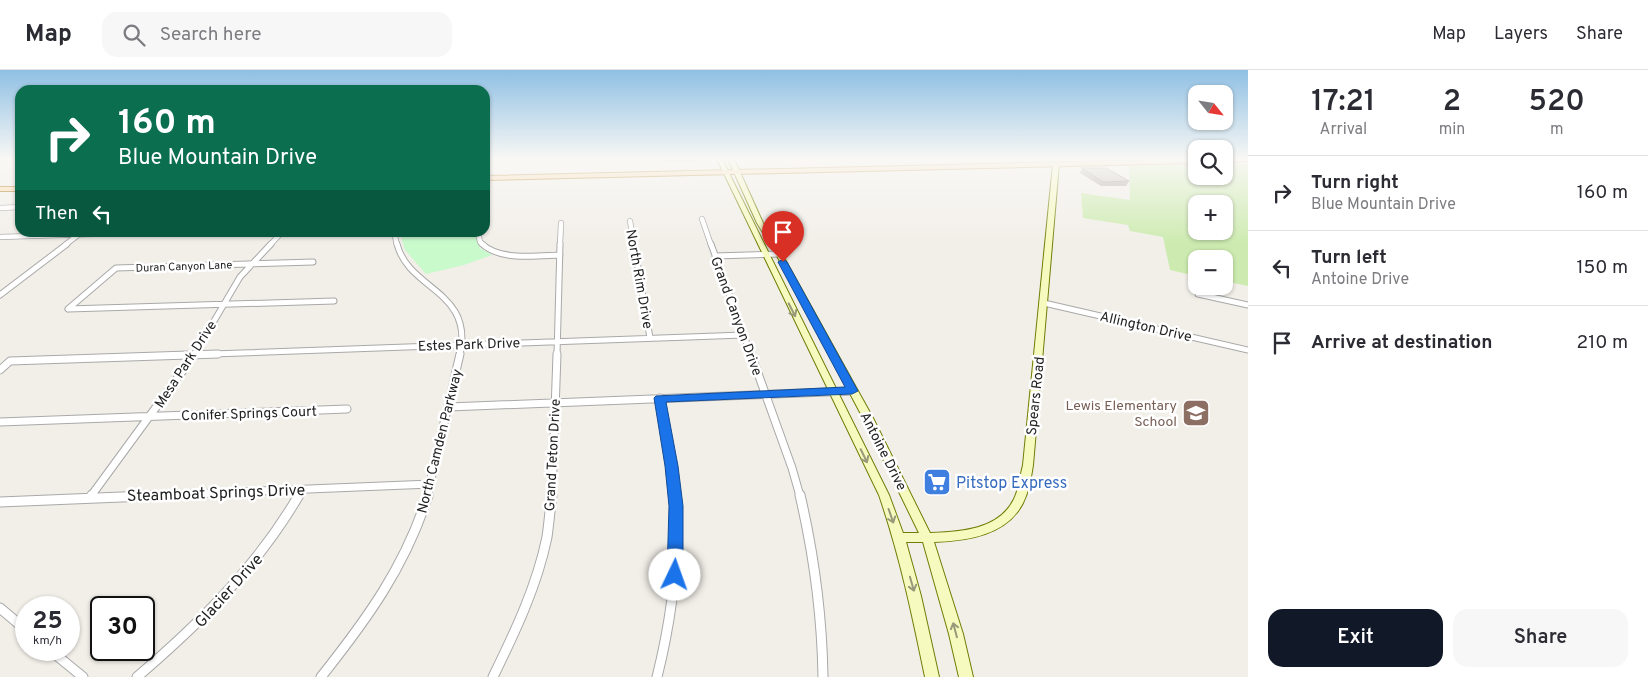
<!DOCTYPE html>
<meta charset="utf-8">
<style>
body{margin:0;font-family:Overpass,sans-serif;background:#f7f7f7;color:#2b2b33;height:100vh;display:flex;flex-direction:column;font-size:19px;white-space:nowrap}
*{box-sizing:border-box;margin:0}
p{font-size:16px;color:#7c7c81}
.icon{flex:none;width:28px;height:28px;fill:none;stroke:currentColor;stroke-width:2;stroke-linecap:round;stroke-linejoin:round}
.map{position:relative;flex:1;overflow:hidden}
.drawer{display:flex;flex-direction:column;background:#fff;width:400px}
.drawer>*{flex:none}
.hud{position:absolute;left:15px;top:15px;width:475px;height:152px;border-radius:15px;box-shadow:0 1px 4px #0004;background:#0b6e4f;color:#fff;overflow:hidden}
.needle{width:32px;rotate:120deg}
.controls{position:absolute;left:1188px;top:15px;display:grid;gap:10px}
.controls a{display:grid;place-items:center;width:45px;height:45px;border-radius:10px;background:#fff;box-shadow:0 1px 4px #0004;font-size:25px}
.speed{position:absolute;left:15px;top:526px;display:flex;gap:10px;font-size:25px;font-weight:700;text-align:center}
.speed>*{display:grid;place-content:center;width:65px;height:65px;border-radius:50%;background:#fff;box-shadow:0 1px 4px #0004;line-height:1}
.speed small{font-size:12px;font-weight:400}
.speed .limit{border:2px solid #111;border-radius:8px;background:#fff;color:#111}
.pin{position:absolute;display:grid;place-items:center;width:42px;height:42px;color:#fff;margin:-51px -21px;border-radius:50% 50% 50% 0;rotate:-45deg;box-shadow:0 0 5px #0007}
.pin .icon{rotate:45deg}
.me{position:absolute;width:55px;margin:-28px;rotate:3deg;stroke-linejoin:round;filter:drop-shadow(0 0 4px #0008)}
.turn{display:flex;align-items:center;gap:18px;height:105px;padding:0 20px;font-size:22px}
.turn .icon{width:65px;height:65px;stroke-width:2.5}
.turn b{display:block;font-size:35px;line-height:42px}
.then{display:flex;align-items:center;height:48px;padding:0 20px;background:#0003;gap:10px;font-size:19px}
.eta{display:flex;justify-content:space-evenly;align-items:center;height:85px;text-align:center}
.eta b{font-size:30px;font-weight:600;line-height:35px}
.button{display:flex;gap:10px;margin-top:auto;padding:10px 20px}
.button a{flex:1;height:58px;border-radius:15px;background:#111827;color:#fff;font-size:20px;font-weight:600;line-height:58px;text-align:center}
.button a+a{background:#f7f7f7;color:#2b2b33}
ul{padding:0;list-style:none}
li{display:flex;align-items:center;gap:15px;height:75px;padding:0 20px;border-top:1px solid #e1e1e2}
li div{flex:1}
li b{display:block;font-size:19px}
li em{font-style:normal}
header{display:flex;align-items:center;gap:30px;box-sizing:border-box;height:70px;padding:0 25px;background:#fff;border-bottom:1px solid #e1e1e2}
header strong{font-size:24px}
nav{display:flex;gap:28px;margin-inline-start:auto;font-size:18px}
.search{width:350px;height:45px;background:#f7f7f7;display:flex;align-items:center;gap:12px;box-sizing:border-box;padding:0 18px;border-radius:15px;color:#7c7c81;font-size:19px}
main{display:flex;flex:1;min-height:0}
.map>svg:first-child{display:block}
</style>
<header>
<strong>Map</strong>
<div class="search"><svg class="icon" aria-label="search" viewBox="0 0 24 24"><circle cx="10" cy="10" r="6"/><path d="M15 15l6 6"/></svg>Search here</div>
<nav><a>Map</a><a>Layers</a><a>Share</a></nav>
</header>
<main>
<div class="map">
<svg width="1248" height="607" viewBox="0 0 1248 607">
<rect width="100%" height="100%" fill="#f2efe9"/>
<path fill="#cdebb0" fill-rule="evenodd" d="M1224,94h24v122l-24,-5v-22h-28v17l-26,-6 -7,-33 -33,-6 -2,-6 -45,-7 -2,-25 49,7 -1,-34 67,-1v11h28zM1196,134h28v27h-28z"/>
<path fill="#c8facc" d="M400,163h75l5,15 12,7 -28,10 -38,9 -21,-24z"/>
<g fill="none" stroke-linecap="round" stroke-linejoin="round">
<g stroke="#a9a9a9" stroke-width="6">
<path id="street-far3" d="M0,138l20,-1
M702,149l9,26
M630,151l4,24
M394,162l3,13
M478,162l2,10 4,3
M0,167l154,-5
M65,175l13,-10
M270,175l12,-13
M560,175l1,-22"/>
</g>
<g stroke="#a9a9a9" stroke-width="7">
<path id="street-far2" d="M397,174c12,47 77,46 63,111
M482,174c19,17 54,12 78,11
M634,174l16,94
M711,174l40,111
M715,186l64,-2
M1198,224l50,11
M0,225l67,-51
M1044,233l204,47
M68,239l266,-8
M68,239l48,-41 197,-6
M183,285l561,-20
M194,285l46,-78 31,-33
M557,285l3,-111"/>
</g>
<g stroke="#a9a9a9" stroke-width="9">
<path id="street-far1" d="M751,284l41,114 8,28
M0,300l10,-9 208,-7
M660,328l15,98
M449,337l403,-16
M0,352l347,-13
M91,426l104,-142
M140,426l291,-12
M299,426l4,-7
M427,426l33,-142
M552,426l5,-142"/>
</g>
<g stroke="#a9a9a9" stroke-width="11">
<path id="street" d="M800,425c14,60 22,120 23,182
M90,428l2,-3
M0,432l170,-7
M0,538l26,22
M50,580l33,27
M137,607c63,-54 120,-110 162,-182
M321,607c46,-58 84,-110 107,-182
M493,607c22,-45 44,-91 54,-140 2,-14 3,-28 5,-42
M657,607c15,-60 23,-120 18,-182"/>
</g>
<g stroke="#707d05" stroke-width="2">
<path id="secondary" d="M717,89h5l167,336 14,38h16l-56,-115 -87,-164 -19,-31 -29,-64h6l29,64 19,31 91,164 57,115c30,-1 69,-3 84,-34 5,-10 6,-23 9,-34l30,-301 3,-2 3,2 -26,301c-2,13 -4,26 -10,38 -16,32 -56,38 -89,39l29,92 10,43h-14l-10,-43 -26,-92h-17l15,54 18,81h-14c-13,-63 -25,-121 -46,-182z"/>
</g>
<g stroke="#a06b00" stroke-width="2">
<path id="primary" d="M1196,89v4l-711,17v-4z
M1224,89h24v2l-24,1z
M0,117h20v4h-20z"/>
</g>
<use href="#street-far3" stroke="#fff" stroke-width="4.5"/>
<use href="#street-far2" stroke="#fff" stroke-width="5"/>
<use href="#street-far1" stroke="#fff" stroke-width="7"/>
<use href="#street" stroke="#fff" stroke-width="9"/>
<use href="#secondary" fill="#f7fabf" fill-rule="evenodd"/>
<use href="#primary" fill="#fcd6a4" fill-rule="evenodd"/>
</g>
<path fill="#aba49e" d="M665,89h31v3h-30z
M1082,98l47,13 -3,5h-25l-21,-13z"/>
<path fill="#c7bfb8" stroke="#8b8681" d="M1082,98h24l23,13 -26,1z"/>
<defs><path id="oneway-shaft" d="M-6 0H5M1.5-3L5.5 0L1.5 3" fill="none" stroke-width="1.6" stroke-linecap="round" stroke-linejoin="round" transform="scale(1.25)"/></defs>
<g stroke="#979978">
<use href="#oneway-shaft" transform="translate(792 240) rotate(63)"/>
<use href="#oneway-shaft" transform="translate(864 386) rotate(64)"/>
<use href="#oneway-shaft" transform="translate(891 446) rotate(71)"/>
<use href="#oneway-shaft" transform="translate(912 514) rotate(74)"/>
<use href="#oneway-shaft" transform="translate(955 560) rotate(-105)"/>
</g>
<linearGradient id="sky" x2="0" y2="1"><stop stop-color="#8fc0e4"/><stop offset="0.51" stop-color="#f9f8f5"/><stop offset="1" stop-color="#f9f8f5" stop-opacity="0"/></linearGradient>
<rect width="1248" height="174" fill="url(#sky)"/>
<path fill="#1a73e8" stroke="#114b97" d="M783,189l4,3 71,129 -6,3 -186,8 12,64 5,40v69l-2,5 -6,1 -6,-1 -2,-5 2,-69 -4,-40 -11,-68 2,-2 189,-9 -67,-125z"/>
<defs>
<g id="school-square" transform="scale(1.4375)"><rect x="-9" y="-9" width="18" height="18" rx="4" fill="#8d6e63" stroke="#fff"/><path d="M0-5L7-2L0 1L-7-2ZM-4 1L0 2.5L4 1V4Q0 6-4 4Z" fill="#fff"/></g>
<g id="supermarket-square" transform="scale(1.4375)"><rect x="-9" y="-9" width="18" height="18" rx="4" fill="#3f7fe0" stroke="#fff"/><path d="M-6-5.5h2.5l.6 2H6L4.5 2H-2.5L-4.4-4H-6ZM-1.5 3.2a1.3 1.3 0 1 0 .1 0ZM3 3.2a1.3 1.3 0 1 0 .1 0Z" fill="#fff"/></g>
</defs>
<g fill-rule="evenodd">
<use href="#school-square" x="1196" y="343"/>
<use href="#supermarket-square" x="937" y="412"/>
</g>
<g text-anchor="middle" stroke-width="5" stroke-linejoin="round" paint-order="stroke">
<g font-size="11" fill="#222" stroke="#fff">
<text transform="translate(184 196) rotate(-2)" y="4">Duran Canyon Lane</text>
</g>
<g font-size="14" fill="#222" stroke="#fff">
<text transform="translate(640 209) rotate(80)" y="5">North Rim Drive</text>
<text transform="translate(737 246) rotate(70)" y="5">Grand Canyon Drive</text>
<text transform="translate(1146 256) rotate(13)" y="5">Allington Drive</text>
<text transform="translate(469 274) rotate(-2)" y="5">Estes Park Drive</text>
<text transform="translate(185 294) rotate(-57)" y="5">Mesa Park Drive</text>
<text transform="translate(1035 326) rotate(-84)" y="5">Spears Road</text>
<text transform="translate(249 343) rotate(-2)" y="5">Conifer Springs Court</text>
<text transform="translate(439 371) rotate(-76)" y="5">North Camden Parkway</text>
<text transform="translate(884 381) rotate(63)" y="5">Antoine Drive</text>
<text transform="translate(552 385) rotate(-87)" y="5">Grand Teton Drive</text>
</g>
<g font-size="14" fill="#785e54" stroke="#fff" text-anchor="end">
<text x="1177" y="340">Lewis Elementary<tspan x="1177" dy="16">School</tspan></text>
</g>
<g font-size="16" fill="#366cbe" stroke="#fff" text-anchor="start">
<text x="956" y="418">Pitstop Express</text>
</g>
<g font-size="16" fill="#222" stroke="#fff">
<text transform="translate(216 422) rotate(-2)" y="6">Steamboat Springs Drive</text>
<text transform="translate(228 520) rotate(-48)" y="6">Glacier Drive</text>
</g>
</g>
</svg>
<div class="controls">
<a><svg class="needle" viewBox="-14 -14 28 28"><path d="M0-13l5 13h-10z" fill="#e53935"/><path d="M0 13l5-13h-10z" fill="#7c7c81"/></svg></a>
<a><svg class="icon" aria-label="search" viewBox="0 0 24 24"><circle cx="10" cy="10" r="6"/><path d="M15 15l6 6"/></svg></a>
<a>+</a>
<a>−</a>
</div>
<div class="speed"><div>25<small>km/h</small></div><div class="limit">30</div></div>
<div class="pin" style="left:783px;top:192px;background:#d93025"><svg class="icon" aria-label="arrive" viewBox="0 0 24 24"><path d="M6 21V4h12l-3 4 3 4H6"/></svg></div>
<svg class="me" style="left:675px;top:505px" viewBox="-20 -20 40 40"><circle r="19" fill="#fff"/><path d="M0-13L10 11 0 6-10 11z" fill="#1a73e8"/></svg>
<div class="hud">
<div class="turn"><svg class="icon" aria-label="right" viewBox="0 0 24 24"><path d="M7 20v-9h11M14 6l5 5-5 5"/></svg><div><b>160 m</b>Blue Mountain Drive</div></div>
<div class="then">Then<svg class="icon" aria-label="left" viewBox="0 0 24 24"><path d="M17 20v-9H6M10 6l-5 5 5 5"/></svg></div>
</div>
</div>
<section class="drawer">
<div class="eta">
<div><b>17:21</b><p>Arrival</p></div>
<div><b>2</b><p>min</p></div>
<div><b>520</b><p>m</p></div>
</div>
<ul>
<li><svg class="icon" aria-label="right" viewBox="0 0 24 24"><path d="M7 20v-9h11M14 6l5 5-5 5"/></svg><div><b>Turn right</b><p>Blue Mountain Drive</p></div><em>160 m</em></li>
<li><svg class="icon" aria-label="left" viewBox="0 0 24 24"><path d="M17 20v-9H6M10 6l-5 5 5 5"/></svg><div><b>Turn left</b><p>Antoine Drive</p></div><em>150 m</em></li>
<li><svg class="icon" aria-label="arrive" viewBox="0 0 24 24"><path d="M6 21V4h12l-3 4 3 4H6"/></svg><div><b>Arrive at destination</b></div><em>210 m</em></li>
</ul>
<div class="button"><a>Exit</a><a>Share</a></div>
</section>
</main>
